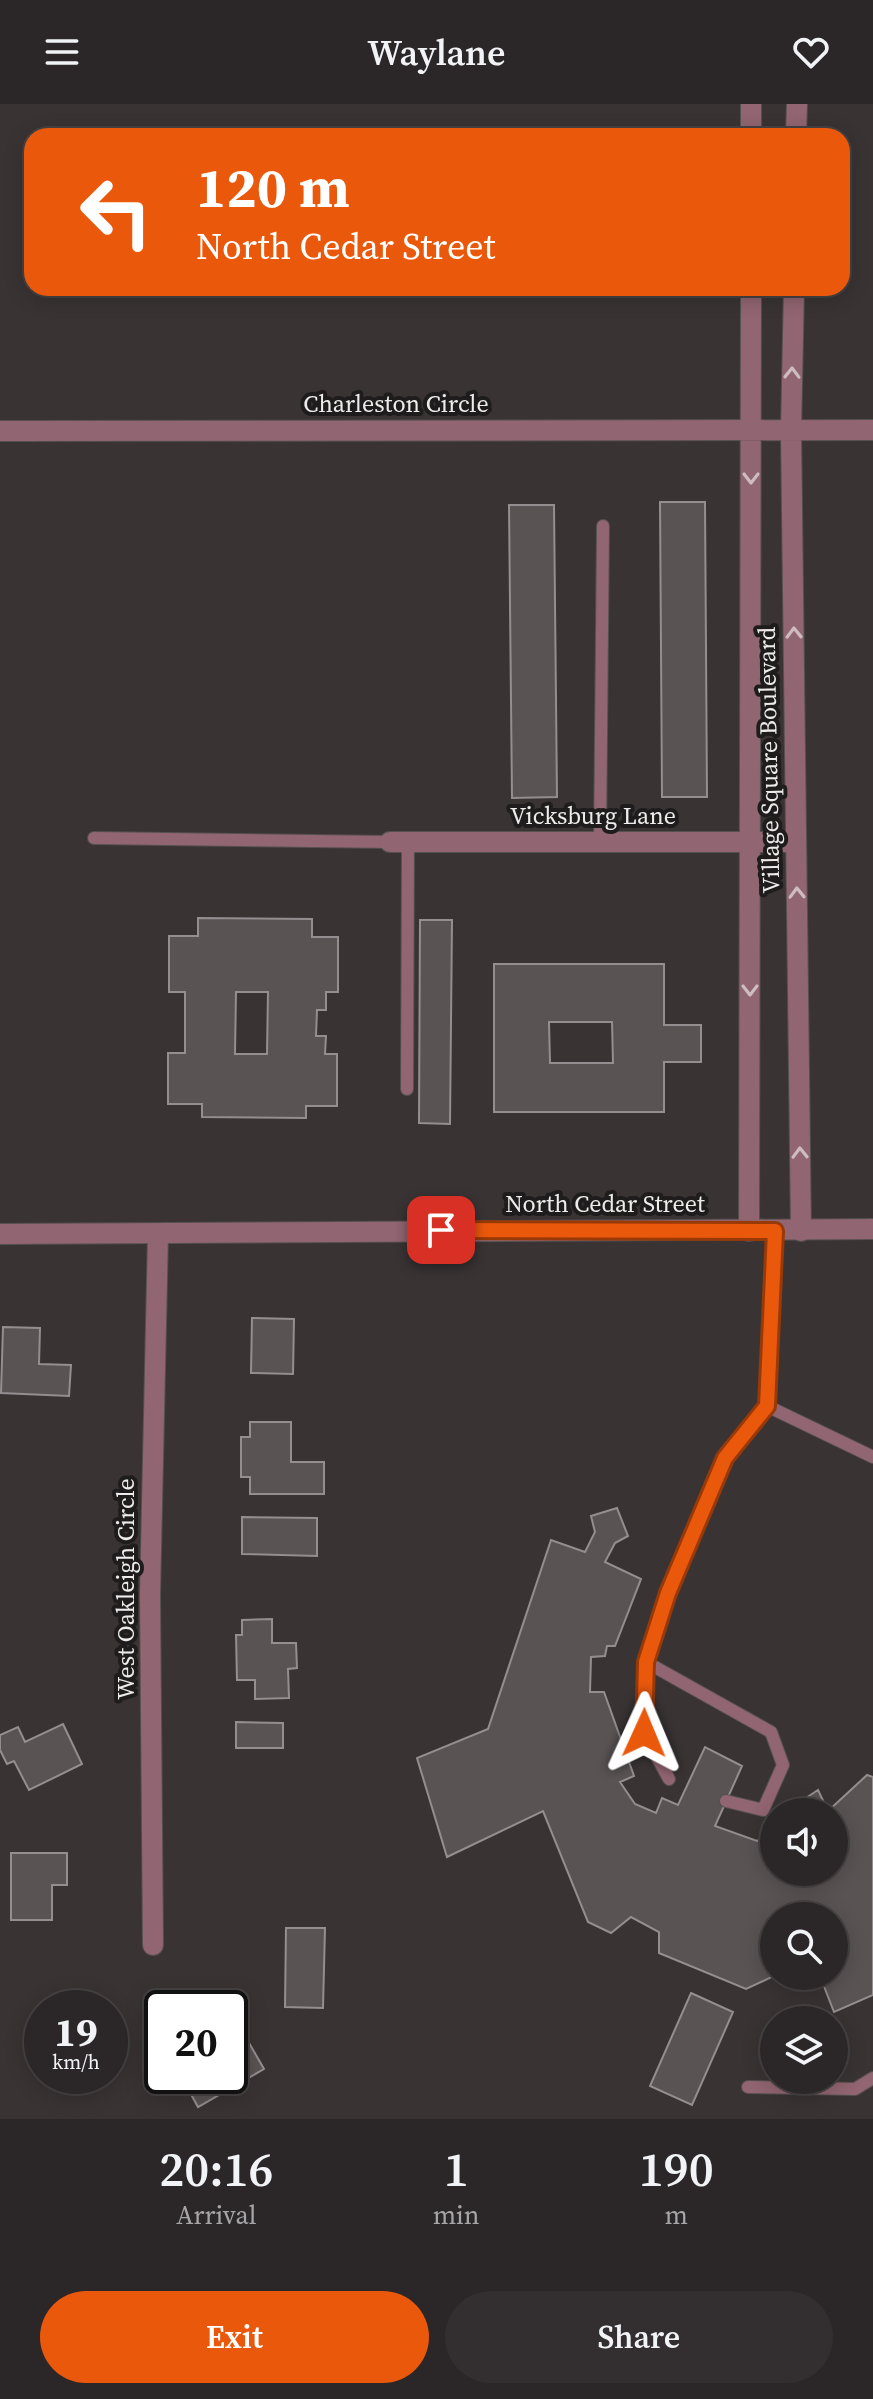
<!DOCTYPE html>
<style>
body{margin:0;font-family:"Source Serif 4",serif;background:#332e2f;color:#f1f3f6;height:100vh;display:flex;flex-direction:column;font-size:30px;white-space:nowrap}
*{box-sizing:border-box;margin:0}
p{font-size:26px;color:#a6a5a7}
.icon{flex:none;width:44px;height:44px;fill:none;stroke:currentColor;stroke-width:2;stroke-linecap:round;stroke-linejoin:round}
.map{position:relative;height:2015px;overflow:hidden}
.details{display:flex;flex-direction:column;background:#2b2627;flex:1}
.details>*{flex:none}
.top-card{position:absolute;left:24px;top:24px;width:826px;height:168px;border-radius:24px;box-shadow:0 4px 20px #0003,0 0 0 2px #474344;background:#ea580c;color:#fff;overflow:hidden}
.controls{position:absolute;left:760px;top:1694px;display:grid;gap:16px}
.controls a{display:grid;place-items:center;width:88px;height:88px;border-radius:50%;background:#2b2627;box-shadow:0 4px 20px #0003,0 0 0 2px #474344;font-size:40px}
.speed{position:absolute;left:24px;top:1886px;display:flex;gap:16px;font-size:40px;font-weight:700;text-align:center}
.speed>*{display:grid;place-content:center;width:104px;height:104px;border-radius:50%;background:#2b2627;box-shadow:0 4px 20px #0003,0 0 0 2px #474344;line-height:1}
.speed small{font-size:20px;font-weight:400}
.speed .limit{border:4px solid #111;border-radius:12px;background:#fff;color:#111}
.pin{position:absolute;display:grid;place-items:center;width:68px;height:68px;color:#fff;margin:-34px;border-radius:16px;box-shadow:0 4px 12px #0006}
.me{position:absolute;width:88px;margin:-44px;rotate:1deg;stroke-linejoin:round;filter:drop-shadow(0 0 6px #0008)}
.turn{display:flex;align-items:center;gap:28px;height:168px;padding:0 40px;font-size:36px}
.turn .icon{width:104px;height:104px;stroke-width:2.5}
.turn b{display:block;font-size:56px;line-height:68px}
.eta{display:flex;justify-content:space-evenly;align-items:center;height:136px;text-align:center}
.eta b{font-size:48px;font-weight:600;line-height:56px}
.primary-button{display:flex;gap:16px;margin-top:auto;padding:16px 40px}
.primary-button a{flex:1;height:92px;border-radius:48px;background:#ea580c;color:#fff;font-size:32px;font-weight:600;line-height:92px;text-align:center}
.primary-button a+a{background:#332e2f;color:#f1f3f6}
header{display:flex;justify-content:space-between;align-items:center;height:104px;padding:0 40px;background:#2b2627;font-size:36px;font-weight:600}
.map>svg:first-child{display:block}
</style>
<header><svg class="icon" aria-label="menu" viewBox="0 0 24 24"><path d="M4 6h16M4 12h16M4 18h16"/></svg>Waylane<svg class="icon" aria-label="heart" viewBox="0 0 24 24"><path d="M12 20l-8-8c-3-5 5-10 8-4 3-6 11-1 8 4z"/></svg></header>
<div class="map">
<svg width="873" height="2015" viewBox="0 0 873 2015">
<rect width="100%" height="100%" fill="#393334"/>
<path fill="#595354" stroke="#958e90" stroke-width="2" fill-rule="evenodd" d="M660,398h45l2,295h-45z
M509,401h45l3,292 -45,1z
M198,814l114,1v18h26v55h-12v18h-9l-1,26h10l-1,18h12v52h-31v12l-104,-1v-13h-34v-51h17v-61h-16v-56h29zM236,888h32l-1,62h-32z
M420,816h32l-2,204 -31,-1z
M494,860h170v61h37v37h-37v50h-170zM549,918h63l1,41h-63z
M252,1214l42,1 -1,55 -42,-1z
M3,1223l37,1 -1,36 32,1 -2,31 -68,-3z
M250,1318h41v40h33v32h-74v-17h-9v-40h9z
M617,1404l11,28 -13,7 -10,19 36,17 -26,67h-8l-2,10 -14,1 -1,35h14l30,84 -14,6 15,22 21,9 6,-15 16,7 27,-58 37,19 -27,60 42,15 17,-8v39h60v-60h-32l-5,-8 21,-14 10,21 39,-36 6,2v218l-39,17 -14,-36h14v-60h-60v15l-7,2 7,43 -28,13 -87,-36v-21l-28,-15 -20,16 -23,-11 -45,-111 -96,46 -30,-99 71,-29 63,-189 34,12 10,-20 -4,-16z
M242,1413l75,1v38l-75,-2z
M272,1515v24h24l1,25 -9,1 1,29 -34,1v-19h-18l-1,-45h6v-15z
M236,1618l47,1v25h-47z
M63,1620l19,40 -53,26 -15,-29 -7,3 -7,-14v-15l18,-8 7,15z
M11,1749h56v32h-15v35h-41z
M286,1824h39l-2,80 -38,-1z
M691,1889l42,19 -41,93 -42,-19z
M244,1930l20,35 -66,38 -17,-31h49v-34z"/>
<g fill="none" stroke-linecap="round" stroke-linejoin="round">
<g stroke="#565051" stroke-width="14">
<path id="service" d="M94,734l296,4
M600,738l3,-316
M407,985l1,-247
M775,1127l-8,175 106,51
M646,1558l125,70 12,33 -20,45 -37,-9
M669,1675l-25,-46 2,-71 22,-69 57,-135 42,-52
M748,1983l107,2 18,-11"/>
</g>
<g stroke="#565051" stroke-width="22">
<path id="minor" d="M751,0v32
M796,32l1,-32
M794,184l-3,143 10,800
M0,327l873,-1
M390,738h406
M749,1127l2,-943
M153,1841l-3,-350 8,-361"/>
</g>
<g stroke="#565051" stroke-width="22">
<path id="tertiary" d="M0,1130l873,-5"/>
</g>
<use href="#service" stroke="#916571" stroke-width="12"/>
<use href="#minor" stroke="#916571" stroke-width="20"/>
<use href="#tertiary" stroke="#916571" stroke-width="20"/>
</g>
<defs><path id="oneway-chevron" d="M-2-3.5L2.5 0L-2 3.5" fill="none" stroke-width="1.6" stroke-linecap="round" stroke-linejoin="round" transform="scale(2)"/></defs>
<g stroke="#cdbcc0">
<use href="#oneway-chevron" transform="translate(792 269) rotate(-89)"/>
<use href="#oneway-chevron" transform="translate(751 374) rotate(90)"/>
<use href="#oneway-chevron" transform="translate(794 529) rotate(-91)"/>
<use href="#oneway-chevron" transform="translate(797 789) rotate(-91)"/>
<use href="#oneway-chevron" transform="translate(750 886) rotate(90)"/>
<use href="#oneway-chevron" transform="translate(800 1049) rotate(-91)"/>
</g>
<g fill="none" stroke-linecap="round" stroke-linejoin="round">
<g stroke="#983908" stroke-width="20">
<path id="route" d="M441,1126l334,1 -8,175 -42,52 -57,135 -22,69 -2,71"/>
</g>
<use href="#route" stroke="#ea580c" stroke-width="14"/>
</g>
<g text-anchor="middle" stroke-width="8" stroke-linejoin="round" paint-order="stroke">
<g font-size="24" fill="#eeebeb" stroke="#1e1c1c">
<text x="396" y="308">Charleston Circle</text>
<text transform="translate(769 656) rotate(-91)" y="8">Village Square Boulevard</text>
<text x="593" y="720">Vicksburg Lane</text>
<text x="605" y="1108">North Cedar Street</text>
<text transform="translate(126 1485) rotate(-90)" y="8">West Oakleigh Circle</text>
</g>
</g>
</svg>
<div class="controls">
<a><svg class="icon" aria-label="sound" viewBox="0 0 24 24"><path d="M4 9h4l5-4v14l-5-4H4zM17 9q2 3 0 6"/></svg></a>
<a><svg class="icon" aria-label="search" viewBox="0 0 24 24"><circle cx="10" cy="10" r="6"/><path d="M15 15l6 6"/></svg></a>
<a><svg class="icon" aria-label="layers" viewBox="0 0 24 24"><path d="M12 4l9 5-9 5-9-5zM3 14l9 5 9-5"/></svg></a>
</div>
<div class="speed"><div>19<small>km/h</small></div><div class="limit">20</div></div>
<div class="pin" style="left:441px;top:1126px;background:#d93025"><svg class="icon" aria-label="arrive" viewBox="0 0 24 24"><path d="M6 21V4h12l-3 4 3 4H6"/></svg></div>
<svg class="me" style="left:644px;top:1629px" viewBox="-20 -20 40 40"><path d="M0-17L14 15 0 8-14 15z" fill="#ea580c" stroke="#fff" stroke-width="4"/></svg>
<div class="top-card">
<div class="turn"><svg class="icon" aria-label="left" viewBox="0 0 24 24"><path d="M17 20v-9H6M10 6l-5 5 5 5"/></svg><div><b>120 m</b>North Cedar Street</div></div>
</div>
</div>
<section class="details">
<div class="eta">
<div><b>20:16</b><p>Arrival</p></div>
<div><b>1</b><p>min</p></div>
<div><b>190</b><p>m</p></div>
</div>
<div class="primary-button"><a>Exit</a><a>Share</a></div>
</section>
